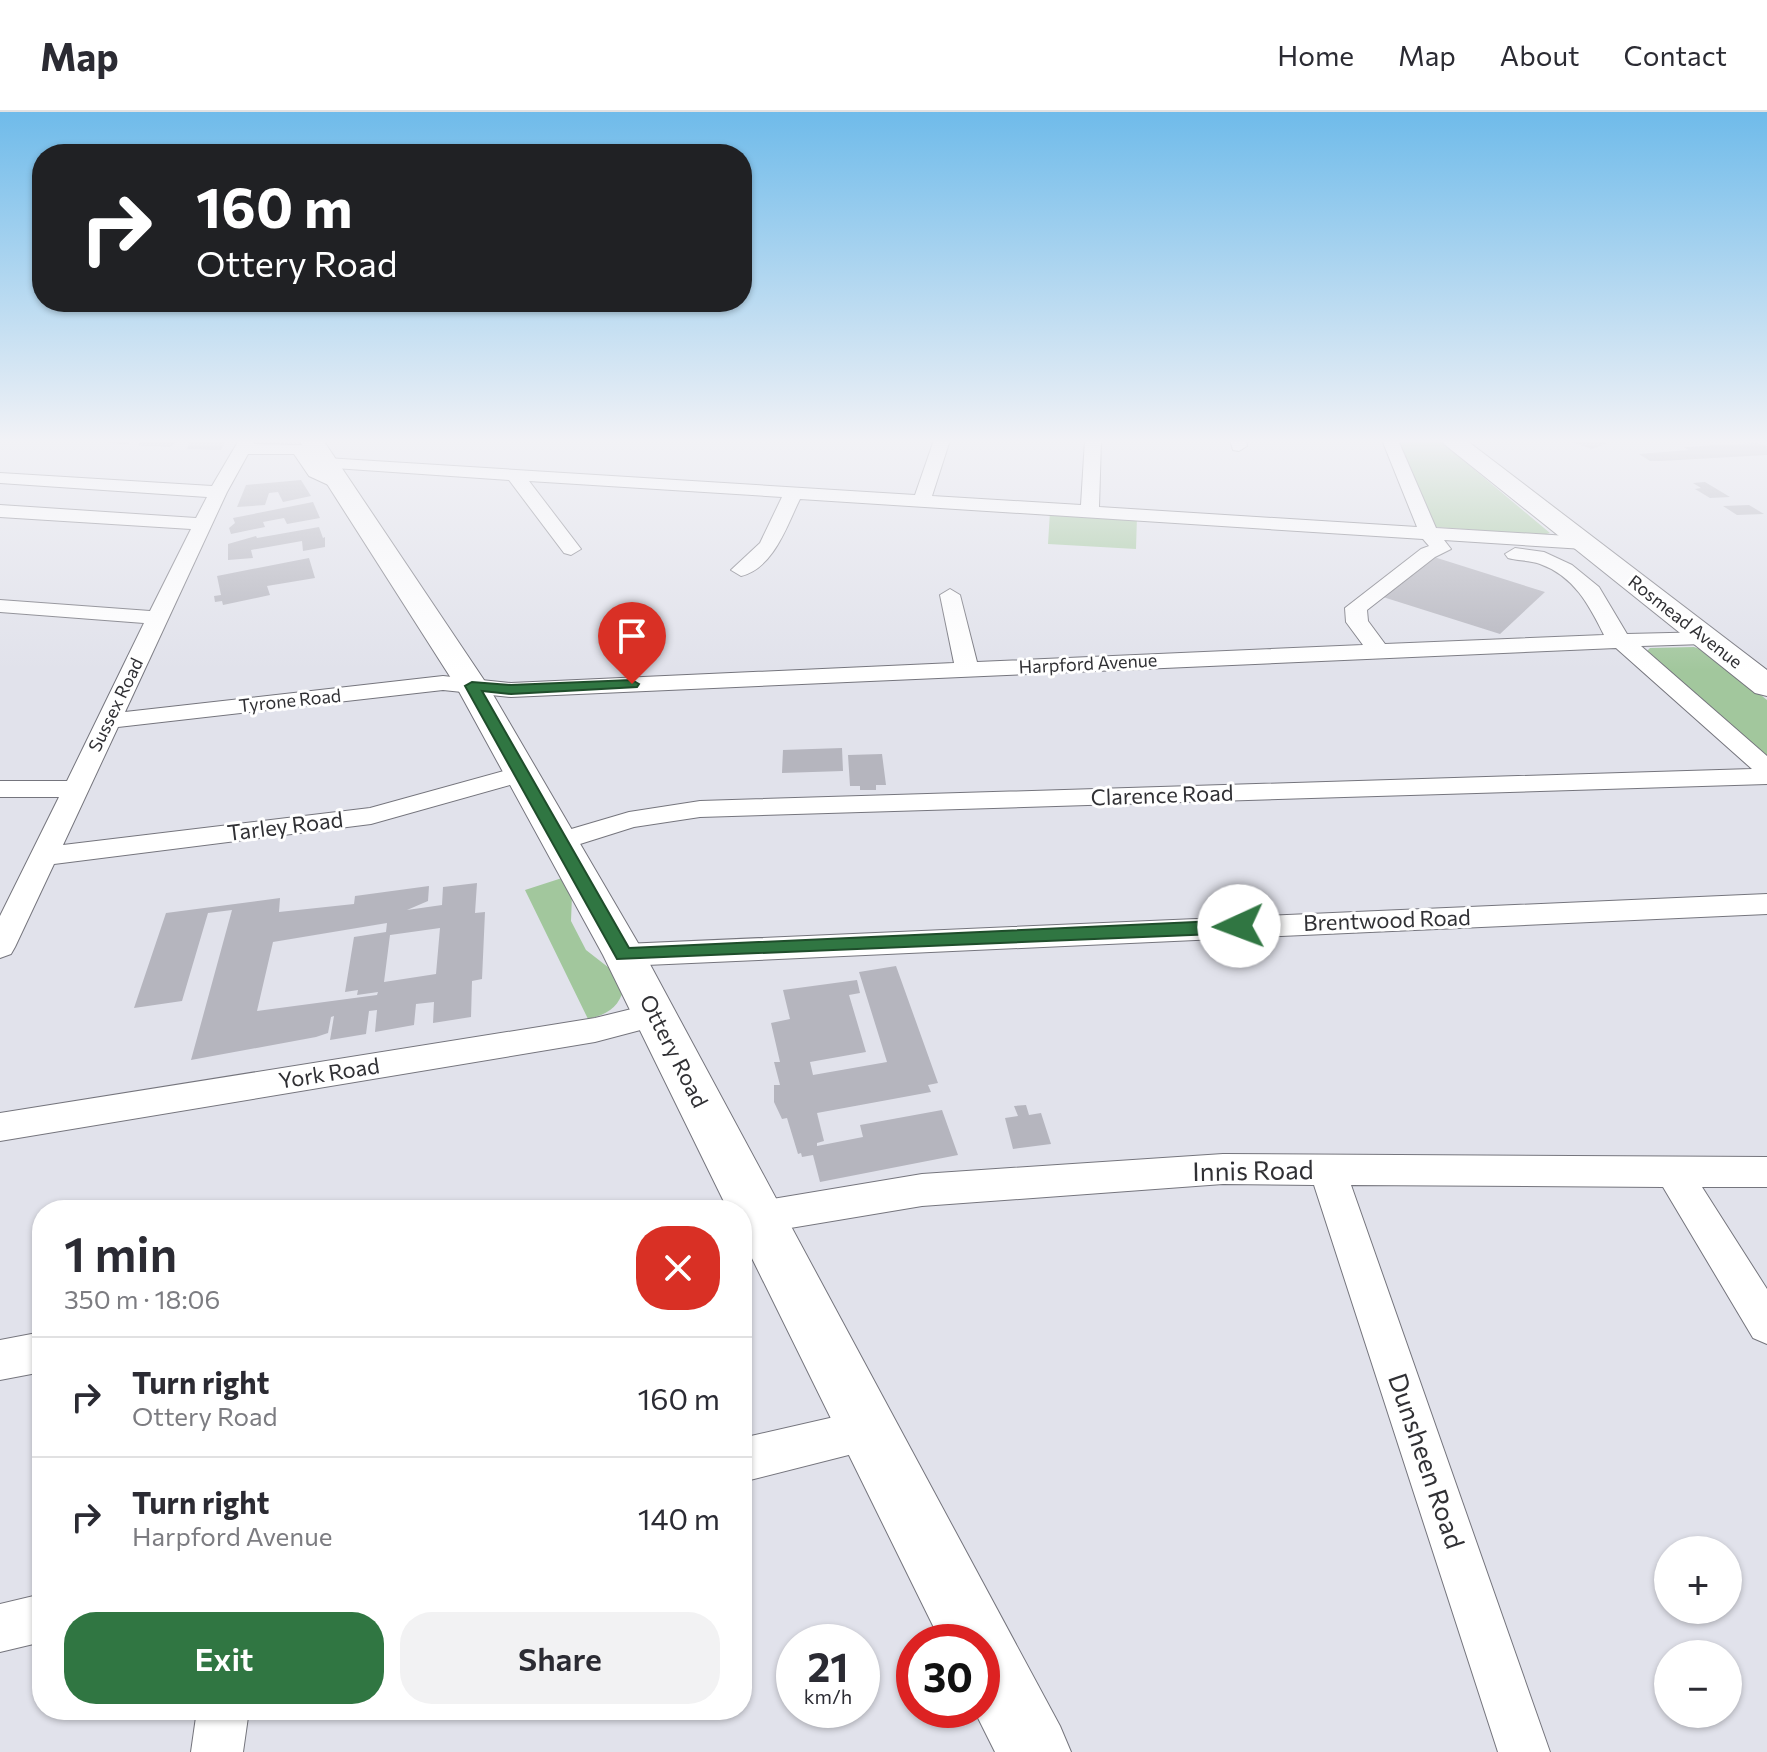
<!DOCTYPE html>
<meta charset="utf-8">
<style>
body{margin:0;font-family:Commissioner,sans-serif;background:#f2f2f3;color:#2b2b33;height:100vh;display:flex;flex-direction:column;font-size:30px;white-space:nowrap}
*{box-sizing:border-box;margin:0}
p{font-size:26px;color:#7c7c81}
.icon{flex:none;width:44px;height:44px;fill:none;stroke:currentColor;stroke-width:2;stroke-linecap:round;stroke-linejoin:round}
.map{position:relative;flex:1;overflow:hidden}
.details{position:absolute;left:32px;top:1088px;width:720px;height:520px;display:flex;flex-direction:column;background:#fff;border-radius:32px;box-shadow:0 2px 6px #0004}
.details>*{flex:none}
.banner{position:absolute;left:32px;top:32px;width:720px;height:168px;border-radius:32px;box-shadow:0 2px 6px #0004;background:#202124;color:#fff;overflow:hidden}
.tools{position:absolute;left:1654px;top:1424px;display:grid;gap:16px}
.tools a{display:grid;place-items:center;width:88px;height:88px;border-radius:50%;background:#fff;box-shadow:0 2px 6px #0004;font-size:40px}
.speed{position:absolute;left:776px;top:1512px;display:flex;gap:16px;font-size:40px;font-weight:700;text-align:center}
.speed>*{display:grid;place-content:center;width:104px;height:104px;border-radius:50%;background:#fff;box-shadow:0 2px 6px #0004;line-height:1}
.speed small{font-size:20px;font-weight:400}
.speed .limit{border:12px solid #d22;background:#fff;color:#111}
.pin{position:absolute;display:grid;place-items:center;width:68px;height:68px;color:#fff;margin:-82px -34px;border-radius:50% 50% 50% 0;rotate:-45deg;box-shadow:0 0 8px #0007}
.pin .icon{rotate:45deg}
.me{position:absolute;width:88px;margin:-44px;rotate:268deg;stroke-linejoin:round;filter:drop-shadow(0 0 6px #0008)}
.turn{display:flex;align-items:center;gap:28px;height:168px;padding:0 32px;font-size:36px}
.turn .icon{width:104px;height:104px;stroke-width:2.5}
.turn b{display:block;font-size:56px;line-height:68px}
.round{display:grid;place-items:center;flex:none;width:84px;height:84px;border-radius:32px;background:#f2f2f3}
.head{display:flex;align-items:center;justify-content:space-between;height:136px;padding:0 32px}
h1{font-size:48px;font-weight:600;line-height:60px}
.action{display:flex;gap:16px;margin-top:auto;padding:16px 32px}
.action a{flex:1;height:92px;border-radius:32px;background:#307642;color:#fff;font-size:32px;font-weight:600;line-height:92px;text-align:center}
.action a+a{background:#f2f2f3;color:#2b2b33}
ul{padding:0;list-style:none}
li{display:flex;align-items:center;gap:24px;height:120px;padding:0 32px;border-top:2px solid #e1e1e2}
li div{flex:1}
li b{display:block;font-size:30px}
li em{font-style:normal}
header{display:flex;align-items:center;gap:48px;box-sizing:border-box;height:112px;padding:0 40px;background:#fff;border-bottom:2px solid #e1e1e2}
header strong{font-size:38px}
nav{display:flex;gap:44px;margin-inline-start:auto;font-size:28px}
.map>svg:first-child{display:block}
</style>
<header>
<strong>Map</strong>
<nav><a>Home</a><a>Map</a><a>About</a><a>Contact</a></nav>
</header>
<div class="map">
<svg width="1767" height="1640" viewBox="0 0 1767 1640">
<rect width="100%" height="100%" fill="#e1e2eb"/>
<path fill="#a2c79d" d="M1397,328h42l111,93 -7,2 -107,-8z
M1050,399l87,5 -1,33 -88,-5z
M1694,535l14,5 59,48v59l-121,-107 4,-4z
M562,766l10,17 -1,26 15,29 27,21 9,23c-6,16 -18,21 -34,25l-63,-129z"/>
<path fill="#b5b5be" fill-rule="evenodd" d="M86,328h48l-7,5z
M144,328h37l-11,7 -34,-2z
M191,328h35l-5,10h-6l-28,-1z
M1565,328h31l11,3 -15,6z
M1756,331l11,3v9l-106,6h-11l-11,-7 50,-4 -5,-3z
M301,368l10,16 -28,6 -5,-10 -9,1 -4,12 -28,2 9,-22z
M1705,370l25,15 -20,1 -15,-9 6,-1 -8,-5z
M313,390l7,16 -33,6 -3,-6 -21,4 2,5 -34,7 -2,-6 6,-5 -2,-5z
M1749,393l15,9 -27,1 -14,-9z
M319,415l4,11 2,-1v10l-22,4 -1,-10 -51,9 2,8 -25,2v-16l28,-8 1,2z
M1434,445l111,35 -45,42 -117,-37z
M309,446l6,20 -48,8 3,9 -47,10 -1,-4 -7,1 -1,-6 7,-1 -4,-19z
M842,636l1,23 -61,2 1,-23z
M882,642l4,31h-10v5h-16v-4h-10l-2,-31z
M477,771l-2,30 10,-1 -3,67 -10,2 -1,36 -38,6 1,-21 -18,2 -2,21 -39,7 2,-22 -8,1 -3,23 -36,6 4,-24 -3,1 -3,16 -12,4 -125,23 41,-150 -24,3 -26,88 -48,7 32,-95 114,-15 -1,14 75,-8 1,-8 74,-10 -1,15 -21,9 35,-5 1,-18zM387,811l-1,9 -32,5 -9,55 13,-2 -1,5 21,-3 -1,3 -120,16 16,-69zM440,816l-4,46 -52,8 6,-47z
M896,854l42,117 -10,2 3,7 -114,21 7,28 -7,2v3l46,-9 -3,-12 82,-15 16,45 -138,27 -7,-27 -11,2 -1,-4 -3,1 -11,-36 -5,1 -8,-17v-17h6l-6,-23h6l-9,-39 19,-4 -7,-29 74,-10 3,13 -11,2 17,57 -56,10 3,13 74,-13 -28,-90z
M1026,993l3,10 12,-2 10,31 -38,5 -8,-31 13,-2 -4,-10z"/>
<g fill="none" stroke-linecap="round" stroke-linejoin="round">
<g stroke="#75757d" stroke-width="2">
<path id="street" d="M239,328h16l-1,4 51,1 12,18 9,-5 589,37 19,-55h16l-18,56 149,9 4,-65h16l-2,67 318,20 -35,-87h16l38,88 148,9 10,6 -10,6 -140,-9 7,9 -16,8 -68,53 1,11 17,23 219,-9c-15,-30 -30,-59 -64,-71 -10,-4 -22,-3 -32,-6l-3,-4 10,-6 29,4 28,13 27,22 28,47 85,-2 3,5 -11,7 -63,2 126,110v28l-1067,33 -66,10 -73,23 -10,-3 -4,-6 4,-6 78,-23 71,-11 1052,-32 -136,-121 -1105,49 -68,-7 -325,37 -55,118 307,-37 152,-42 9,3 4,5 -4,5 -160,45 -317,40 -39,83 -4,7 -11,4v-42l59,-119h-59v-16h67l77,-158 -144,-11v-12l150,11 41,-82 -191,-12v-12l196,13 11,-21 -207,-14v-10l212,13zM248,342h46l15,22 26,12 9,-5 -24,-16 189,13 55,73 7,2 10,-6 -52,-68 253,16 -22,46 -29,27 10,6c33,-8 46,-51 59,-77l623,40 6,7 -8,3 -76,59 1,14 17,23 -386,17 -17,-67 -10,-6 -10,6 14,68 -443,20 -68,-7 -318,36 102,-220z
M1230,328h16l1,6 -8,5 -6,-1z
M1767,782v20l-1143,52 -11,-3 -4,-8 4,-8 11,-3z
M656,891l11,4 5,8 -5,8 -72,19 -595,99v-28l595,-95z
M1223,1042l544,3v30h-65l65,102v55l-14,-6 -90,-151 -312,-2 199,567h-52l-184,-567 -91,-1 -301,22 -180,30v-26h-14l14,-6 180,-30z
M42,1220v40l-42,8v-40z
M869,1297l15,7 7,15 -7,15 -142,36v-44z
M42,1482v48l-42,10v-48z
M197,1598h52l-6,42h-52z"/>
</g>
<g stroke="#75757d" stroke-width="2">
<path id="secondary" d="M299,328h24l165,246 157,269 415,771 11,26h-76l-21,-42h8v-68h-41l-199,-404v-28h-14l-125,-255 -147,-269z
M1439,328h27l301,230v26l-12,-3z"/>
</g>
<use href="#street" fill="#fff" fill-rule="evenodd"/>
<use href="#secondary" fill="#fff" fill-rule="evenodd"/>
</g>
<linearGradient id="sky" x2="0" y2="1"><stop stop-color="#6fbbea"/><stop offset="0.59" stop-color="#f2f2f6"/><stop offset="1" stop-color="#f2f2f6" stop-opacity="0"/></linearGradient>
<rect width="1767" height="558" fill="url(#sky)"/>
<path fill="#307642" stroke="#1f4d2b" stroke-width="2" d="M632,568l7,4 -2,3 -126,7 -29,-3 147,257 610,-28 9,6 -9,7 -622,26 -152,-273 7,-4 39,3z"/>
<g text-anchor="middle" stroke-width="6" stroke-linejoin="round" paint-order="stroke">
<g font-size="18" fill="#303034" stroke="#fff">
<text transform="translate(1685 510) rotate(38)" y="6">Rosmead Avenue</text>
<text transform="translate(1088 552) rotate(-3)" y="6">Harpford Avenue</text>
<text transform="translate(290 589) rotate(-6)" y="6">Tyrone Road</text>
<text transform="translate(116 593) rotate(-64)" y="6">Sussex Road</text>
</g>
<g font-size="22" fill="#303034" stroke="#fff">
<text transform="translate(1162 683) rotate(-2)" y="8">Clarence Road</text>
<text transform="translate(285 714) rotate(-7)" y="8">Tarley Road</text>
<text transform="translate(1387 808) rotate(-2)" y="8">Brentwood Road</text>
<text transform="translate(674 939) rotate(63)" y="8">Ottery Road</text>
<text transform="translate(329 961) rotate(-9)" y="8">York Road</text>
</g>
<g font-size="26" fill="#303034" stroke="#fff">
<text transform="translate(1253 1059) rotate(-1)" y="9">Innis Road</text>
<text transform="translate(1426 1349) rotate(71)" y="9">Dunsheen Road</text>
</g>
</g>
</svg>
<div class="tools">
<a>+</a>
<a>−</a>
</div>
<div class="speed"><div>21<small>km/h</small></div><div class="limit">30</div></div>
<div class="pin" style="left:632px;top:572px;background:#d93025"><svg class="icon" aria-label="arrive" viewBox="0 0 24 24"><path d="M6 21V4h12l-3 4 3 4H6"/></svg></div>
<svg class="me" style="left:1239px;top:814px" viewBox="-20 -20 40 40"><circle r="19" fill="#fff"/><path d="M0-13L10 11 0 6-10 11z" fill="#307642"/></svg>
<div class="banner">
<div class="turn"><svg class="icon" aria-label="right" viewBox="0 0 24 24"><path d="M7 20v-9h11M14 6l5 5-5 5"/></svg><div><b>160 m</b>Ottery Road</div></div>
</div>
<section class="details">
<div class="head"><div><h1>1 min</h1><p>350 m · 18:06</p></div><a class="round" style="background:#d93025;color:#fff"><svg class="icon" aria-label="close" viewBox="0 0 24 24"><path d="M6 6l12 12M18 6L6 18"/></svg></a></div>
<ul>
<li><svg class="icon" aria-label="right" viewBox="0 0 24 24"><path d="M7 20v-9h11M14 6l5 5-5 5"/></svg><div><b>Turn right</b><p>Ottery Road</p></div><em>160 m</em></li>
<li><svg class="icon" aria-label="right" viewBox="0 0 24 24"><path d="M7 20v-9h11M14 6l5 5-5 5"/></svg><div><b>Turn right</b><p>Harpford Avenue</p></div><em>140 m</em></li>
</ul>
<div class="action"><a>Exit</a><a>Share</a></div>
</section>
</div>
